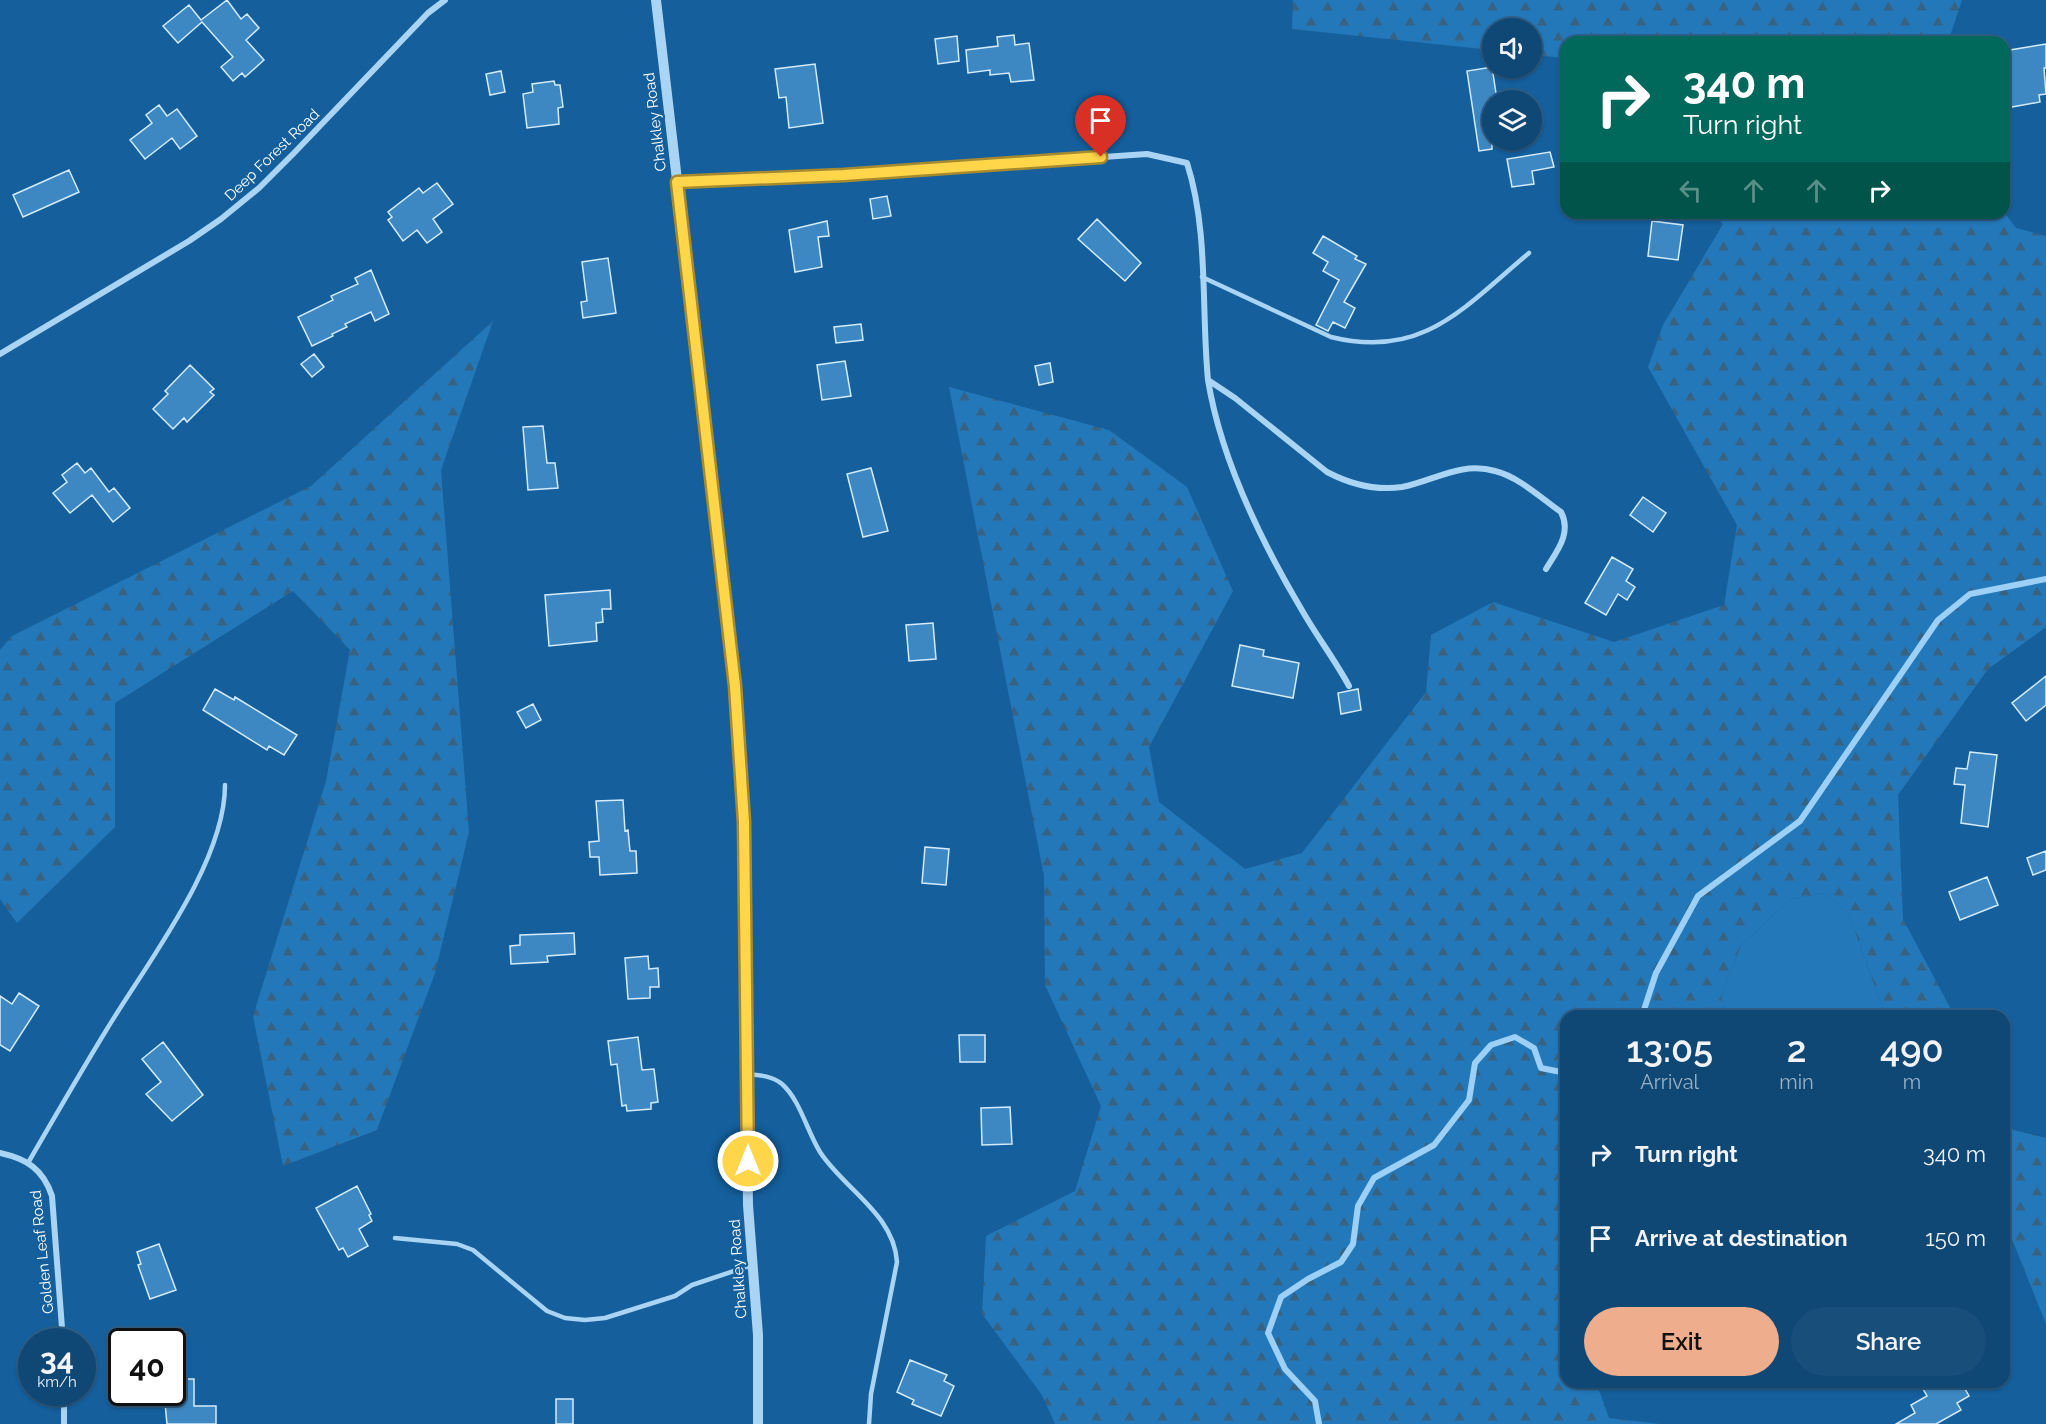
<!DOCTYPE html>
<style>
body{margin:0;font-family:Raleway,sans-serif;background:#184e7a;color:#f1f3f6;height:100vh;display:flex;flex-direction:column;font-size:22px;white-space:nowrap}
*{box-sizing:border-box;margin:0}
p{font-size:20px;color:#9bb2c5}
.icon{flex:none;width:33px;height:33px;fill:none;stroke:currentColor;stroke-width:2;stroke-linecap:round;stroke-linejoin:round}
.map{position:relative;flex:1;overflow:hidden}
.panel{position:absolute;left:1560px;top:1010px;width:450px;height:378px;display:flex;flex-direction:column;background:#0f4775;border-radius:18px;box-shadow:0 2px 4px #0004,0 0 0 2px #2f5f87}
.panel>*{flex:none}
.hud{position:absolute;left:1560px;top:36px;width:450px;height:183px;border-radius:18px;box-shadow:0 2px 4px #0004,0 0 0 2px #2f5f87;background:#00695c;color:#fff;overflow:hidden}
.controls{position:absolute;left:1482px;top:18px;display:grid;gap:12px}
.controls a{display:grid;place-items:center;width:60px;height:60px;border-radius:50%;background:#0f4775;box-shadow:0 2px 4px #0004,0 0 0 2px #2f5f87;font-size:30px}
.speed{position:absolute;left:18px;top:1328px;display:flex;gap:12px;font-size:30px;font-weight:700;text-align:center}
.speed>*{display:grid;place-content:center;width:78px;height:78px;border-radius:50%;background:#0f4775;box-shadow:0 2px 4px #0004,0 0 0 2px #2f5f87;line-height:1}
.speed small{font-size:15px;font-weight:400}
.speed .limit{border:3px solid #111;border-radius:9px;background:#fff;color:#111}
.pin{position:absolute;display:grid;place-items:center;width:51px;height:51px;color:#fff;margin:-62px -26px;border-radius:50% 50% 50% 0;rotate:-45deg;box-shadow:0 0 6px #0007}
.pin .icon{rotate:45deg}
.me{position:absolute;width:66px;margin:-33px;rotate:0deg;stroke-linejoin:round;filter:drop-shadow(0 0 4px #0008)}
.turn{display:flex;align-items:center;gap:21px;height:126px;padding:0 24px;font-size:27px}
.turn .icon{width:78px;height:78px;stroke-width:2.5}
.turn b{display:block;font-size:42px;line-height:51px}
.lanes{display:flex;align-items:center;height:57px;padding:0 24px;background:#0003;justify-content:center;gap:30px;direction:ltr}
.lanes .off{opacity:.35}
.eta{display:flex;justify-content:space-evenly;align-items:center;height:102px;text-align:center}
.eta b{font-size:36px;font-weight:600;line-height:42px}
.action{display:flex;gap:12px;margin-top:auto;padding:12px 24px}
.action a{flex:1;height:69px;border-radius:36px;background:#eead8d;color:#111;font-size:24px;font-weight:600;line-height:69px;text-align:center}
.action a+a{background:#184e7a;color:#f1f3f6}
ul{padding:0;list-style:none}
li{display:flex;align-items:center;gap:18px;height:84px;padding:0 24px}
li div{flex:1}
li b{display:block;font-size:22px}
li em{font-style:normal}
.map>svg:first-child{display:block}
</style>
<div class="map">
<svg width="2046" height="1424" viewBox="0 0 2046 1424">
<defs>
<pattern id="forest-firs" width="22" height="20" patternUnits="userSpaceOnUse" patternTransform="scale(1.5)"><rect width="22" height="20" fill="#2378b9"/><path d="M5 1l3.5 6h-7zM16 11l3.5 6h-7z" fill="#386282"/></pattern>
</defs>
<rect width="100%" height="100%" fill="#145f9c"/>
<path fill="#2378b9" d="M1825,893l24,21 36,101h-158l-6,-18 20,-52 50,-46z"/>
<path fill="url(#forest-firs)" d="M1293,0h669l-14,42h-382v16l-34,-3v-27h-40v22l-200,-21z
M2004,212l12,16 30,8v391l-58,42 -90,126 5,124 51,96h-69l-36,-101 -24,-21 -34,6 -50,46 -20,52 6,18 -161,1v366h30l13,36 51,6h-605l-13,-29 -60,-81 4,-78 89,-45 26,-85 -56,-121 -1,-109 -95,-489 160,43 78,57 46,104 -84,156 10,55 86,67 57,-16 124,-161 5,-57 62,-33 121,40 110,-37 13,-80 -89,-158 15,-42 60,-101 -9,-11z
M493,321l-52,149 28,362 -34,141 -58,157 -94,36 -30,-150 73,-235 24,-131 -57,-59 -178,112v124l-98,96 -17,-24v-249l12,-14 299,-150z
M2004,1112l9,18 33,8v186l-42,-105z"/>
<g fill="none" stroke-linecap="round" stroke-linejoin="round">
<path stroke="#9dd0f6" stroke-width="6" d="M1642,1016l14,-43 42,-77 102,-75 138,-201 32,-26 76,-15
M1319,1424l-4,-23 -30,-32 -17,-36 13,-36 27,-18 33,-17 12,-18 5,-38 16,-28 60,-33 35,-45 6,-37 16,-18 24,-8 19,11 7,20 25,5"/>
</g>
<path fill="#3d88c3" stroke="#d3ebfd" stroke-width="1.5" d="M227,0l14,19 6,-5 12,14 -13,12 18,20 -19,17 -3,-4 -9,8 -12,-14 12,-10 -31,-35 -24,21 -15,-17 26,-21 12,15z
M1014,35l1,10 14,-2 5,37 -23,2 -2,-9 -19,2v-5l-22,3 -2,-23 32,-4 -1,-9z
M957,36l2,25 -21,3 -3,-25z
M2046,44v24h-2l2,26 -7,1 1,7 -34,6 -2,-57z
M815,64l8,59 -34,5 -3,-31 -7,1 -4,-29z
M1492,67l5,33h-5v49l-13,2 -12,-80z
M501,71l4,21 -15,3 -4,-21z
M554,81l1,4h5l3,22 -5,1 1,16 -32,4 -4,-34 10,-2 -1,-8z
M159,105l8,11 10,-7 20,27 -17,13 -8,-11 -27,21 -15,-19 22,-17 -6,-8z
M1550,152l4,15 -22,4 2,13 -22,3 -5,-28z
M69,170l10,22 -56,25 -10,-22z
M437,183l16,21 -20,15 9,13 -15,11 -10,-13 -14,11 -15,-21 4,-3 -4,-5 31,-24 4,5z
M887,196l4,20 -18,3 -3,-20z
M1097,219l44,44 -16,18 -47,-42z
M827,221l2,15 -11,1 4,30 -27,5 -6,-42z
M1652,221l31,4 -5,35 -30,-4z
M1323,236l34,20 -2,3 11,5 -22,38 11,6 -10,20 -12,-6 -5,9 -12,-6 23,-45 -16,-9 5,-9 -15,-9z
M608,258l8,55 -33,5 -2,-16 6,-1 -5,-39z
M371,270l18,44 -14,7 -4,-9 -26,12 2,3 -15,7 1,2 -21,10 -14,-29 35,-17 -2,-4 27,-12 -3,-6z
M861,324l2,16 -27,3 -2,-16z
M314,354l10,13 -12,10 -11,-13z
M845,361l6,35 -29,4 -5,-35z
M1050,363l3,19 -14,3 -4,-19z
M190,365l24,24 -4,3 4,3 -27,27 -3,-4 -11,11 -20,-20 15,-15 -3,-3z
M543,426l4,37h8l3,25 -30,2 -5,-63z
M77,463l8,10 6,-5 18,24 5,-4 16,20 -17,14 -21,-27 -22,18 -17,-20 14,-11 -5,-7z
M871,468l17,63 -25,6 -16,-63z
M1643,497l23,16 -13,19 -23,-17z
M1612,557l21,12 -7,12 9,6 -8,13 -9,-6 -12,21 -21,-12z
M610,590l1,19h-9l1,13 -7,1 1,18 -48,5 -4,-51z
M933,623l3,36 -27,2 -3,-36z
M1240,645l24,5 -1,6 36,7 -6,35 -61,-12z
M2046,676v29l-20,16 -14,-18z
M215,689l19,11 1,-3 62,38 -13,20 -15,-9 -2,4 -64,-40z
M1358,689l3,21 -20,4 -3,-21z
M533,704l8,16 -15,8 -9,-16z
M1970,752l27,3 -9,72 -27,-4 4,-38 -11,-1 2,-16 11,1z
M623,800l2,31 3,-1 2,21h6l1,22 -37,2 -1,-18h-9l-1,-15 10,-1 -3,-40z
M925,847l24,2 -3,36 -24,-2z
M2046,851v19l-13,5 -6,-17z
M1987,877l11,28 -38,15 -11,-28z
M574,933l1,21 -28,2 1,6 -37,2 -1,-18 10,-1v-10z
M648,956l1,13 9,-1 1,19h-9v11l-22,1 -3,-41z
M19,993l20,13 -29,45 -10,-6v-49l12,8z
M959,1035h26v27h-25z
M638,1037l4,33 12,-1 4,33 -7,1v6l-24,2 -1,-6 -4,1 -5,-42 -6,1 -3,-24z
M163,1042l40,53 -31,26 -26,-27 15,-12 -19,-23z
M1010,1107l2,37 -30,1 -1,-37z
M357,1186l14,28 -2,1 3,6 -13,8 9,17 -20,11 -5,-9 -4,2 -23,-42z
M159,1244l17,46 -26,9 -12,-34 3,-1 -4,-12z
M910,1360l37,15 -3,6 10,5 -13,30 -29,-12 2,-4 -17,-8z
M172,1379h22v27h22v18h-49l-3,-32h8z
M1919,1382h22l4,7 16,-7 8,14 -12,7 4,7 -25,14h-40l19,-11 -4,-8 16,-9z
M556,1399h17v25h-17z"/>
<g fill="none" stroke-linecap="round" stroke-linejoin="round">
<path stroke="#aad4f3" stroke-width="4.5" d="M1202,277l129,60c92,23 133,-30 198,-84
M747,1074c13,1 25,2 35,10 18,16 25,47 38,68 24,37 74,62 77,110l-26,132 -2,30
M28,1163c26,-45 52,-90 79,-134 40,-66 118,-166 118,-244
M395,1238l62,6 16,6 74,61 18,7 20,2 20,-2 70,-22 17,-11 60,-20"/>
<path stroke="#aad4f3" stroke-width="6" d="M677,182l167,-7 303,-21 40,9c22,69 14,145 21,217l27,18 92,74c23,12 48,19 75,15 32,-6 59,-26 93,-16 24,6 46,27 66,41 11,21 -4,39 -15,57
M0,354l189,-113 32,-22 38,-31 35,-35 134,-140 17,-13
M1208,380c13,80 54,163 95,232 15,26 32,48 46,74
M0,1153c27,6 43,16 52,43l11,145
M64,1424v-32"/>
<path stroke="#aad4f3" stroke-width="10" d="M656,0l80,686 7,136 5,383 10,130v89"/>
</g>
<g fill="none" stroke-linecap="round" stroke-linejoin="round">
<g stroke="#a68a30" stroke-width="15">
<path id="route" d="M748,1161l-4,-339 -9,-136 -58,-504 167,-7 257,-18"/>
</g>
<use href="#route" stroke="#ffd54a" stroke-width="10"/>
</g>
<g text-anchor="middle" stroke-width="4.5" stroke-linejoin="round" paint-order="stroke">
<g font-size="15" fill="#fff" stroke="#145f9c">
<text transform="translate(655 122) rotate(-97)" y="5">Chalkley Road</text>
<text transform="translate(272 155) rotate(-44)" y="5">Deep Forest Road</text>
<text transform="translate(42 1252) rotate(-96)" y="5">Golden Leaf Road</text>
<text transform="translate(738 1269) rotate(-94)" y="5">Chalkley Road</text>
</g>
</g>
</svg>
<div class="controls">
<a><svg class="icon" aria-label="sound" viewBox="0 0 24 24"><path d="M4 9h4l5-4v14l-5-4H4zM17 9q2 3 0 6"/></svg></a>
<a><svg class="icon" aria-label="layers" viewBox="0 0 24 24"><path d="M12 4l9 5-9 5-9-5zM3 14l9 5 9-5"/></svg></a>
</div>
<div class="speed"><div>34<small>km/h</small></div><div class="limit">40</div></div>
<div class="pin" style="left:1101px;top:157px;background:#d93025"><svg class="icon" aria-label="arrive" viewBox="0 0 24 24"><path d="M6 21V4h12l-3 4 3 4H6"/></svg></div>
<svg class="me" style="left:748px;top:1161px" viewBox="-20 -20 40 40"><circle r="17" fill="#ffd54a" stroke="#fff" stroke-width="3"/><path d="M0-11L8 9 0 5-8 9z" fill="#fff"/></svg>
<div class="hud">
<div class="turn"><svg class="icon" aria-label="right" viewBox="0 0 24 24"><path d="M7 20v-9h11M14 6l5 5-5 5"/></svg><div><b>340 m</b>Turn right</div></div>
<div class="lanes"><svg class="icon off" aria-label="left" viewBox="0 0 24 24"><path d="M17 20v-9H6M10 6l-5 5 5 5"/></svg><svg class="icon off" aria-label="ahead" viewBox="0 0 24 24"><path d="M12 20V5M6 11l6-6 6 6"/></svg><svg class="icon off" aria-label="ahead" viewBox="0 0 24 24"><path d="M12 20V5M6 11l6-6 6 6"/></svg><svg class="icon" aria-label="right" viewBox="0 0 24 24"><path d="M7 20v-9h11M14 6l5 5-5 5"/></svg></div>
</div>
<section class="panel">
<div class="eta">
<div><b>13:05</b><p>Arrival</p></div>
<div><b>2</b><p>min</p></div>
<div><b>490</b><p>m</p></div>
</div>
<ul>
<li><svg class="icon" aria-label="right" viewBox="0 0 24 24"><path d="M7 20v-9h11M14 6l5 5-5 5"/></svg><div><b>Turn right</b></div><em>340 m</em></li>
<li><svg class="icon" aria-label="arrive" viewBox="0 0 24 24"><path d="M6 21V4h12l-3 4 3 4H6"/></svg><div><b>Arrive at destination</b></div><em>150 m</em></li>
</ul>
<div class="action"><a>Exit</a><a>Share</a></div>
</section>
</div>
